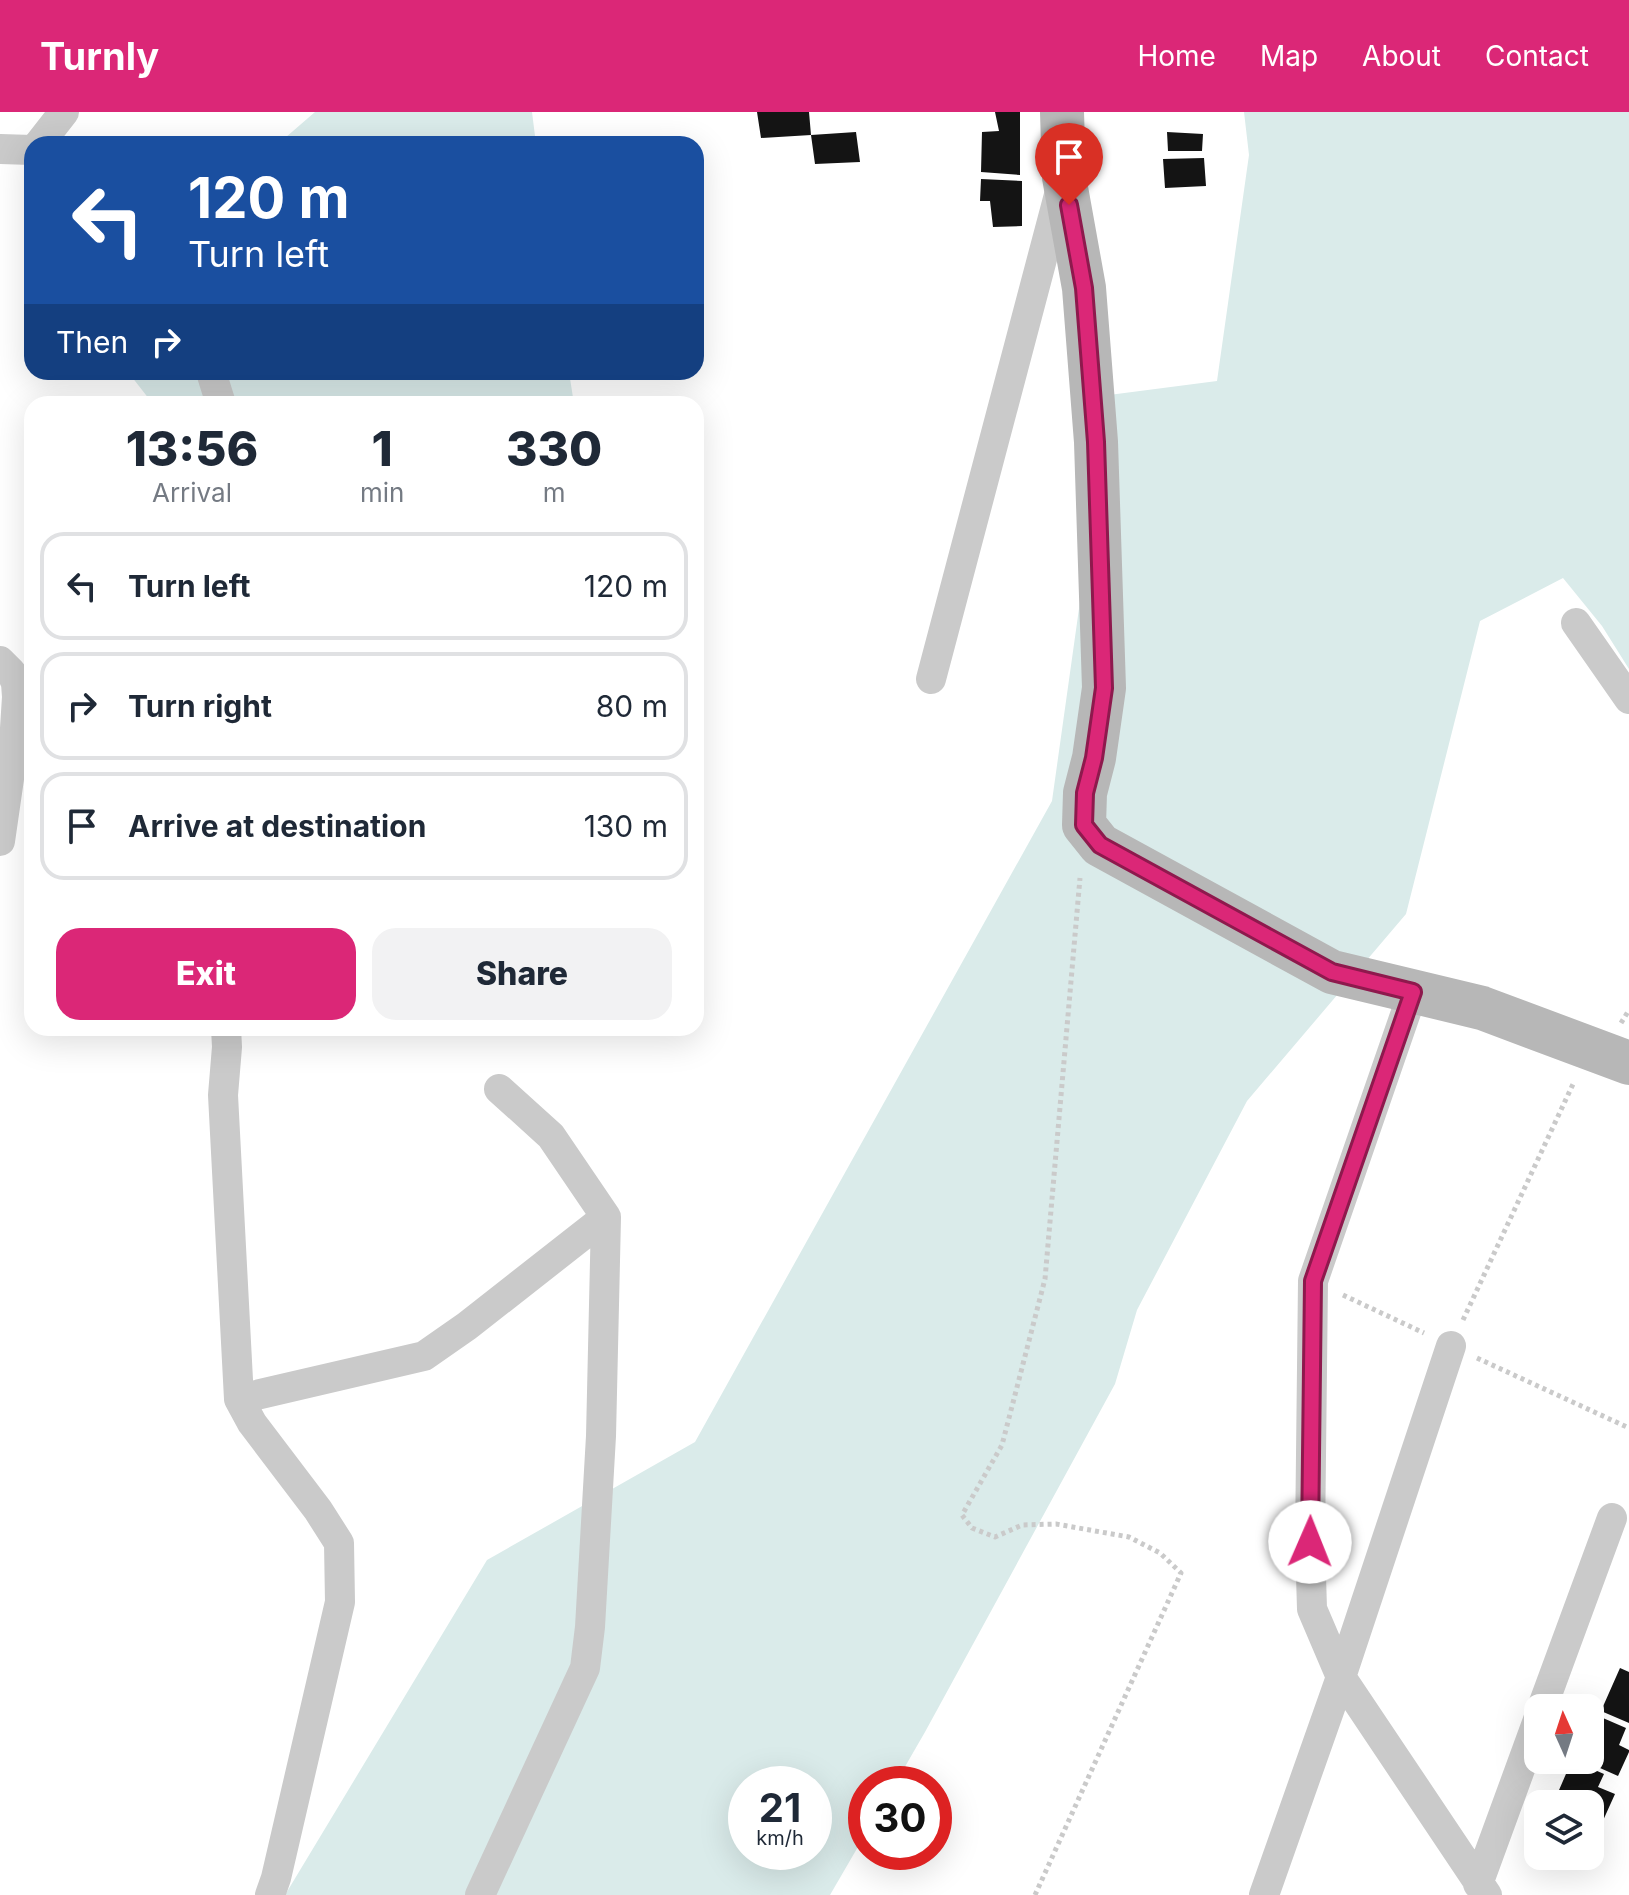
<!DOCTYPE html>
<style>
body{margin:0;font-family:Inter,sans-serif;background:#f2f2f3;color:#1f2937;height:100vh;display:flex;flex-direction:column;font-size:30px;white-space:nowrap}
*{box-sizing:border-box;margin:0}
p{font-size:26px;color:#747a83}
.icon{flex:none;width:44px;height:44px;fill:none;stroke:currentColor;stroke-width:2;stroke-linecap:round;stroke-linejoin:round}
.map{position:relative;flex:1;overflow:hidden}
.panel{position:absolute;left:24px;top:284px;width:680px;height:640px;display:flex;flex-direction:column;background:#fff;border-radius:24px;box-shadow:0 8px 32px #0002}
.panel>*{flex:none}
.top-card{position:absolute;left:24px;top:24px;width:680px;height:244px;border-radius:24px;box-shadow:0 8px 32px #0002;background:#1a4fa0;color:#fff;overflow:hidden}
.needle{width:52px;rotate:357deg}
.controls{position:absolute;left:1524px;top:1582px;display:grid;gap:16px}
.controls a{display:grid;place-items:center;width:80px;height:80px;border-radius:16px;background:#fff;box-shadow:0 8px 32px #0002;font-size:40px}
.speed{position:absolute;left:728px;top:1654px;display:flex;gap:16px;font-size:40px;font-weight:700;text-align:center}
.speed>*{display:grid;place-content:center;width:104px;height:104px;border-radius:50%;background:#fff;box-shadow:0 8px 32px #0002;line-height:1}
.speed small{font-size:20px;font-weight:400}
.speed .limit{border:12px solid #d22;background:#fff;color:#111}
.pin{position:absolute;display:grid;place-items:center;width:68px;height:68px;color:#fff;margin:-82px -34px;border-radius:50% 50% 50% 0;rotate:-45deg;box-shadow:0 0 8px #0007}
.pin .icon{rotate:45deg}
.me{position:absolute;width:88px;margin:-44px;rotate:1deg;stroke-linejoin:round;filter:drop-shadow(0 0 6px #0008)}
.turn{display:flex;align-items:center;gap:28px;height:168px;padding:0 32px;font-size:36px}
.turn .icon{width:104px;height:104px;stroke-width:2.5}
.turn b{display:block;font-size:56px;line-height:68px}
.then{display:flex;align-items:center;height:76px;padding:0 32px;background:#0003;gap:16px;font-size:30px}
.eta{display:flex;justify-content:space-evenly;align-items:center;height:136px;text-align:center}
.eta b{font-size:48px;font-weight:800;line-height:56px}
.primary-button{display:flex;gap:16px;margin-top:auto;padding:16px 32px}
.primary-button a{flex:1;height:92px;border-radius:24px;background:#db2777;color:#fff;font-size:32px;font-weight:800;line-height:92px;text-align:center}
.primary-button a+a{background:#f2f2f3;color:#1f2937}
ul{padding:0;list-style:none}
li{display:flex;align-items:center;gap:24px;height:108px;margin:0 16px 12px;padding:0 16px;border:4px solid #e0e1e3;border-radius:24px}
li div{flex:1}
li b{display:block;font-size:30px}
li em{font-style:normal}
header{display:flex;align-items:center;gap:48px;box-sizing:border-box;height:112px;padding:0 40px;background:#db2777;color:#fff}
header strong{font-size:38px}
nav{display:flex;gap:44px;margin-inline-start:auto;font-size:28px}
.map>svg:first-child{display:block}
</style>
<header>
<strong>Turnly</strong>
<nav><a>Home</a><a>Map</a><a>About</a><a>Contact</a></nav>
</header>
<div class="map">
<svg width="1629" height="1783" viewBox="0 0 1629 1783">
<rect width="100%" height="100%" fill="#fff"/>
<path fill="#daebea" fill-rule="evenodd" d="M315,0h217l4,32h-258z
M1244,0h385v557l-27,-43 -39,-48 -83,43 -74,293 -159,187 -110,209 -22,74 -190,348 -30,52h-29v49l-36,62h-545l202,-335 208,-118 357,-641 57,-406 108,-14 32,-226zM746,1672h68v68h-68z
M128,260h441l5,32h-421z"/>
<path fill="#141414" d="M757,0h52l2,23 -50,3z
M995,0h25v63l-39,-3 1,-40 17,-1z
M856,20l4,30 -45,2 -4,-29z
M1167,20l36,2 -1,17h-34z
M1204,46l2,28 -41,2 -2,-29z
M981,67l41,2v45l-29,1 -3,-26h-10z
M1620,1556l9,4v51l-28,-12z
M1596,1603l30,13 -7,17 10,5v2l-11,24 -36,-16h8v-32z
M1572,1648l32,14 -6,13 17,7 -14,31 -11,-5v-16h-37z
M1538,1717v27h26l-7,13 -31,-16z"/>
<g fill="none" stroke-linecap="round" stroke-linejoin="round">
<path stroke="#cacaca" stroke-width="5" stroke-dasharray="4 4" stroke-linecap="butt" d="M1621,911l8,-13
M1343,1183l81,38
M1463,1208l111,-238
M1477,1246l152,70
M1035,1783l146,-322 -21,-20 -31,-16 -73,-13 -34,1 -27,12 -23,-9 -10,-13 40,-70 43,-166 35,-401"/>
<path stroke="#cacaca" stroke-width="30" d="M39,32l25,-32
M0,37l32,1
M211,260l10,32
M1576,511l53,76
M0,549l11,11 5,11 1,14 -3,47 -14,97
M931,567l129,-488
M1413,880l-100,289 -3,261 2,67 29,68 146,218
M226,916l1,19 -4,48 16,304 13,24 66,87 21,33 1,59 -64,276 -6,17
M239,1287l185,-43 43,-30 139,-109
M1542,1596l70,-190
M1478,1772l60,-164
M480,1783l105,-227 5,-41 11,-191 5,-219 -55,-81 -52,-47
M1264,1783l77,-218 110,-331"/>
<path stroke="#b7b7b7" stroke-width="44" d="M1062,0l2,65 20,111 12,154 8,246 -10,70 -9,35 -1,32 16,20 232,127 150,36 147,55"/>
</g>
<g fill="none" stroke-linecap="round" stroke-linejoin="round">
<g stroke="#8e194d" stroke-width="20">
<path id="route" d="M1069,93l15,83 12,154 8,246 -10,70 -9,35 -1,32 16,20 232,127 81,20 -100,289 -3,261"/>
</g>
<use href="#route" stroke="#db2777" stroke-width="14"/>
</g>
</svg>
<div class="controls">
<a><svg class="needle" viewBox="-14 -14 28 28"><path d="M0-13l5 13h-10z" fill="#e53935"/><path d="M0 13l5-13h-10z" fill="#747a83"/></svg></a>
<a><svg class="icon" aria-label="layers" viewBox="0 0 24 24"><path d="M12 4l9 5-9 5-9-5zM3 14l9 5 9-5"/></svg></a>
</div>
<div class="speed"><div>21<small>km/h</small></div><div class="limit">30</div></div>
<div class="pin" style="left:1069px;top:93px;background:#d93025"><svg class="icon" aria-label="arrive" viewBox="0 0 24 24"><path d="M6 21V4h12l-3 4 3 4H6"/></svg></div>
<svg class="me" style="left:1310px;top:1430px" viewBox="-20 -20 40 40"><circle r="19" fill="#fff"/><path d="M0-13L10 11 0 6-10 11z" fill="#db2777"/></svg>
<div class="top-card">
<div class="turn"><svg class="icon" aria-label="left" viewBox="0 0 24 24"><path d="M17 20v-9H6M10 6l-5 5 5 5"/></svg><div><b>120 m</b>Turn left</div></div>
<div class="then">Then<svg class="icon" aria-label="right" viewBox="0 0 24 24"><path d="M7 20v-9h11M14 6l5 5-5 5"/></svg></div>
</div>
<section class="panel">
<div class="eta">
<div><b>13:56</b><p>Arrival</p></div>
<div><b>1</b><p>min</p></div>
<div><b>330</b><p>m</p></div>
</div>
<ul>
<li><svg class="icon" aria-label="left" viewBox="0 0 24 24"><path d="M17 20v-9H6M10 6l-5 5 5 5"/></svg><div><b>Turn left</b></div><em>120 m</em></li>
<li><svg class="icon" aria-label="right" viewBox="0 0 24 24"><path d="M7 20v-9h11M14 6l5 5-5 5"/></svg><div><b>Turn right</b></div><em>80 m</em></li>
<li><svg class="icon" aria-label="arrive" viewBox="0 0 24 24"><path d="M6 21V4h12l-3 4 3 4H6"/></svg><div><b>Arrive at destination</b></div><em>130 m</em></li>
</ul>
<div class="primary-button"><a>Exit</a><a>Share</a></div>
</section>
</div>
